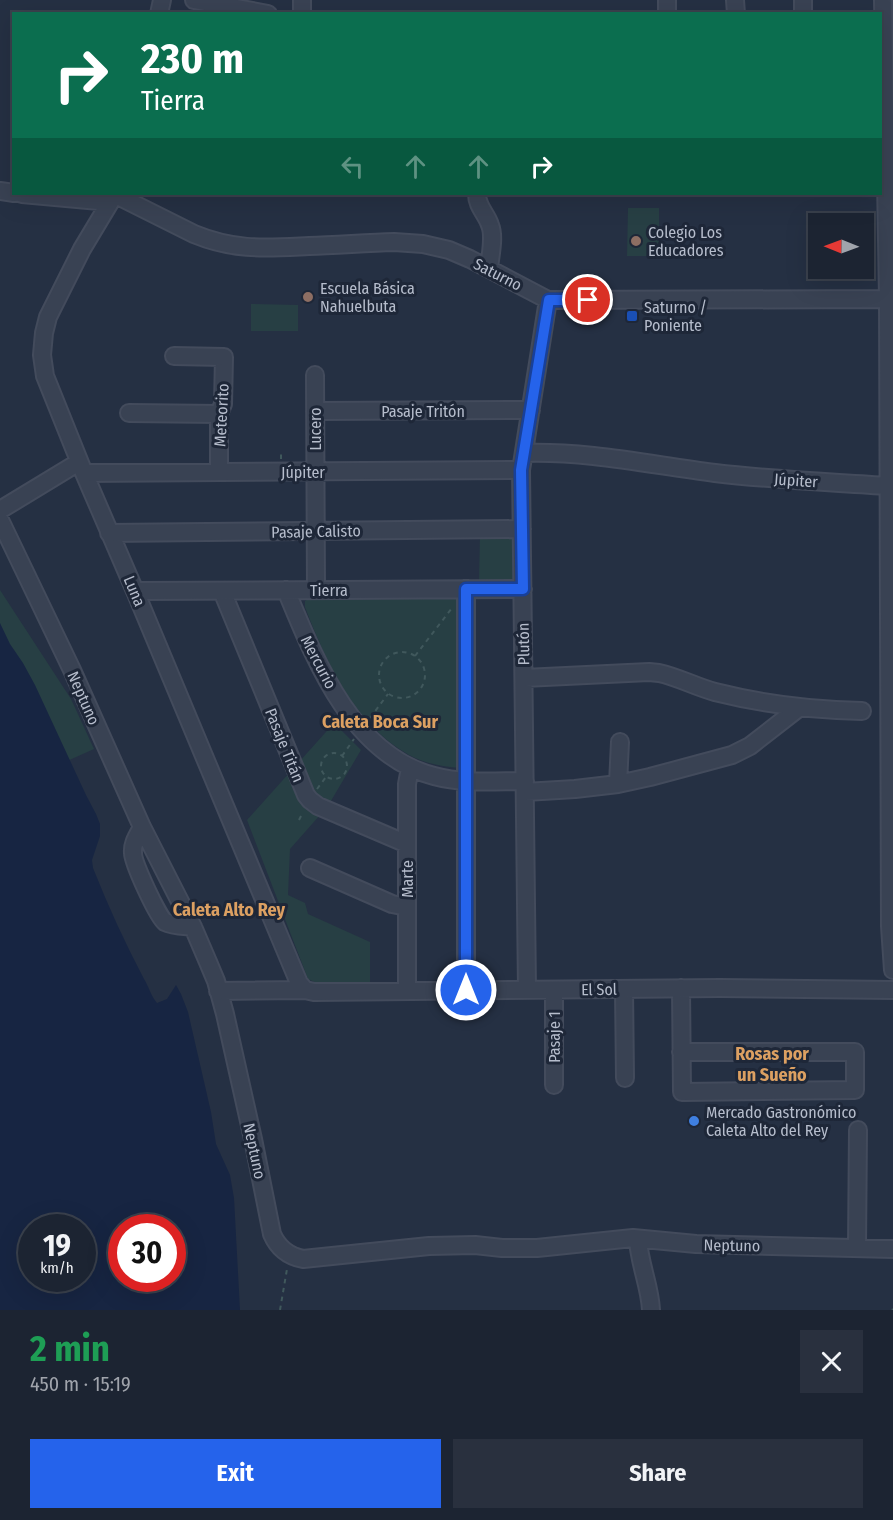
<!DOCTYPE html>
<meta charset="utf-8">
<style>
body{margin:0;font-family:"Fira Sans Condensed",sans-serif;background:#29303e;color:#f1f3f6;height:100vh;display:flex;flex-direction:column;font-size:22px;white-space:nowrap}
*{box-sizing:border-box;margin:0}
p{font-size:20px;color:#a0a4ac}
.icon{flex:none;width:33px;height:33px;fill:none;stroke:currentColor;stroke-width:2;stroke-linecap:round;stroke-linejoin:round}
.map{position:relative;height:1310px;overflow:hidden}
.side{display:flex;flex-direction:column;background:#1c2432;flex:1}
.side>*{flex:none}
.banner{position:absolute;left:12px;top:12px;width:870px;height:183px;border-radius:0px;box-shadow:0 6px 24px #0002,0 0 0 2px #3a414d;background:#0b6e4f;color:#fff;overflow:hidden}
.needle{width:39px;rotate:271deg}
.controls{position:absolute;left:808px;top:213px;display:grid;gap:12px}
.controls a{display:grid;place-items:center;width:66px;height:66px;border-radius:0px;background:#1c2432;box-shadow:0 6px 24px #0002,0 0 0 2px #3a414d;font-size:30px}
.speed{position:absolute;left:18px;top:1214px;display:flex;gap:12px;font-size:30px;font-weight:700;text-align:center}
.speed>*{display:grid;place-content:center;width:78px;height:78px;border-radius:50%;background:#1c2432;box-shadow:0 6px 24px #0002,0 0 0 2px #3a414d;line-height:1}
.speed small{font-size:15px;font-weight:400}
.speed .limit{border:9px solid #d22;background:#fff;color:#111}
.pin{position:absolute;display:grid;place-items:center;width:51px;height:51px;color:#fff;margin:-26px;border:3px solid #fff;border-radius:50%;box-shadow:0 2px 6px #0007}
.me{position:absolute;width:66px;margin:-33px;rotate:0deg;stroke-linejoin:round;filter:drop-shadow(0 0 4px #0008)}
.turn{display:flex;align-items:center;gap:21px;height:126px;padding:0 30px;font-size:27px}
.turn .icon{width:78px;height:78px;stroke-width:2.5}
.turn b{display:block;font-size:42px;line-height:51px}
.lanes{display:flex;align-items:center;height:57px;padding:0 30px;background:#0003;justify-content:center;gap:30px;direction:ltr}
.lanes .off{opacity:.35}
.round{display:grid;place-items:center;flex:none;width:63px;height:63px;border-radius:0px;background:#29303e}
.overview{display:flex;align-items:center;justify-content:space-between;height:102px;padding:0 30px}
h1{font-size:36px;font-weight:700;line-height:45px;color:#1e9e55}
.cta{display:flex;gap:12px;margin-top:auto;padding:12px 30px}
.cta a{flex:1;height:69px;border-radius:0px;background:#2563eb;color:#fff;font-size:24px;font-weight:700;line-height:69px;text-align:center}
.cta a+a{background:#29303e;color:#f1f3f6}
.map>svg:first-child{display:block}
</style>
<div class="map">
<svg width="893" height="1310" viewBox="0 0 893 1310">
<rect width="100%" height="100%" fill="#253043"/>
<path fill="#273f44" d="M628,208h31v48h-32z
M251,304l47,1v26h-47z
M480,535h34v46h-35z
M0,590l71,109 23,50 -94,42z
M308,599h152l1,169c-14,-1 -28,-3 -41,-8 -61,-26 -93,-95 -115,-153v-6z
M334,723l27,27 -33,56 -38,43 -2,46 17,8 3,11 62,28v40l-49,3 -13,-6 -61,-159z"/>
<path fill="#172542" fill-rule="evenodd" d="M0,623l10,21 13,19 12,22 51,110 10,19 4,10v12l-8,24 1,8c15,38 32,75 51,111 5,8 7,17 13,24l10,-4 9,-14 5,9 7,18 23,100 5,32 14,31 4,23 6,112h-240zM32,1227h50v51h-50zM122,1227h50v51h-50z"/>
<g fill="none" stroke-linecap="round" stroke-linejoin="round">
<g stroke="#434b5c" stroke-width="20">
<path id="minor" d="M194,0l74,14
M667,0v14
M735,0l1,14
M803,0v14
M883,0l5,299 2,627 3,44
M159,14l3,-14
M302,14v-14
M0,191l14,2
M22,194l88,8
M114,194l80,40c41,17 72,14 115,12 28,-1 57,-3 85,-4l29,2 26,6 21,9 78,41 345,-1
M115,194l-33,55 -34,68 -4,16 -2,22 3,21 39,97 51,118 164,392 6,7
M477,194c0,13 9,19 13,31 5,12 0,31 -1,44
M174,356l50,1 -1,47 -4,10v58
M315,375l1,215
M315,411l216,-1
M129,413l90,1
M524,453c65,-2 127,12 191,20 58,7 116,9 174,13
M84,473l437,-3
M0,510l79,-48
M0,520l72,150 70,157 51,100 15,35 8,19 9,33 28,125 19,95c6,14 16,22 31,25l126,-13 46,-1 27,3h35l96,-10 63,6 197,5
M109,533l413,-4
M466,589v402
M286,590c29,70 66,165 148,186 29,8 61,5 91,5
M135,591l388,-2
M222,591l84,204 4,5 8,6 89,38
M524,678l125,-6 10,1c19,4 37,14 56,19 48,12 98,18 147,19
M618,784l2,-42
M525,792l50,-3 43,-5 32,-7 82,-22 18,-9 50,-39
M142,827c-4,8 -10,16 -9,26 0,10 25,64 32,69 8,4 20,4 28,5
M310,868l82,36 15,3
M681,988l1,104 173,-2v-38h-174
M624,989l1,89
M527,990l-6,-520 27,-170
M554,990v95
M218,991l87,-1 9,2 406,-4 173,2
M407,991v-207l3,-16
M638,1239c1,24 12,47 13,71
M857,1247l1,-117"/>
</g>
<path stroke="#40585c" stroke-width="2" stroke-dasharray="4.5 4.5" stroke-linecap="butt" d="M281,459v-9
M379 675a23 23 0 1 1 46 0a23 23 0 1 1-46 0Z
M415,656l37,-48
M370,718l18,-24
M321 766a13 13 0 1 1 26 0a13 13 0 1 1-26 0Z
M342,756l12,-17
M317,789l9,-12
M299,820l4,-8
M280,1310l7,-41
M892,1310l1,-1"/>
<use href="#minor" stroke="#394253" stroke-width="16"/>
</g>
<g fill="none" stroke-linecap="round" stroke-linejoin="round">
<g stroke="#184099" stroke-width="15">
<path id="route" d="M466,990v-401h57l-2,-119 28,-170h39"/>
</g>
<use href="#route" stroke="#2563eb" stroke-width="10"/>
</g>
<g fill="#8d6e63" stroke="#1e2738" stroke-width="2">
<circle cx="636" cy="241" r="6"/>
<circle cx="308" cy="297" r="6"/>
</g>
<rect fill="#1a4fb4" stroke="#1e2738" stroke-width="2" x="626" y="310" width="12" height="12" rx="3"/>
<circle fill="#3f7fe0" stroke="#1e2738" stroke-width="2" cx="694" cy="1121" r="6"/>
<g text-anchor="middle" stroke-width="6" stroke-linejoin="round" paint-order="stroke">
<g font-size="16" fill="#b6bdcc" stroke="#1e2738" text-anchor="start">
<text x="648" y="238">Colegio Los<tspan x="648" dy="18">Educadores</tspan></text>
<text x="320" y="294">Escuela Básica<tspan x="320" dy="18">Nahuelbuta</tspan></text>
<text x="644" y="313">Saturno /<tspan x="644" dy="18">Poniente</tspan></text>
<text x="706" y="1118">Mercado Gastronómico<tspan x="706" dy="18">Caleta Alto del Rey</tspan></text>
</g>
<g font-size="16" fill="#b6bdcc" stroke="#1e2738">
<text transform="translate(498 274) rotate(27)" y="6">Saturno</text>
<text x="423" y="417">Pasaje Tritón</text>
<text transform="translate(221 415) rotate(-87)" y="6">Meteorito</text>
<text transform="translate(315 429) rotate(-90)" y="6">Lucero</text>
<text x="303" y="478">Júpiter</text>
<text transform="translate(796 480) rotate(4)" y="6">Júpiter</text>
<text transform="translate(316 531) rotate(-1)" y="6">Pasaje Calisto</text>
<text x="329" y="596">Tierra</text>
<text transform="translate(135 591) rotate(67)" y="6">Luna</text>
<text transform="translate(523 644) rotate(-91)" y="6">Plutón</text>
<text transform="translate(319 662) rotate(62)" y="6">Mercurio</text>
<text transform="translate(84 698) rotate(66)" y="6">Neptuno</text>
<text transform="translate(285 745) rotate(68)" y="6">Pasaje Titán</text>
<text transform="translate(407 879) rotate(-90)" y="6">Marte</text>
<text transform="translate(599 989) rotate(-1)" y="6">El Sol</text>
<text transform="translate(554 1037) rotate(-90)" y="6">Pasaje 1</text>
<text transform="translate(255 1151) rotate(78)" y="6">Neptuno</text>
<text transform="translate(732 1245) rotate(1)" y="6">Neptuno</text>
</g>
<g font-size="18" font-weight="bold" fill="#dca062" stroke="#1e2738">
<text x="380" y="728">Caleta Boca Sur</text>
<text x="229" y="916">Caleta Alto Rey</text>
<text x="772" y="1060">Rosas por<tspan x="772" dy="21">un Sueño</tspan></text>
</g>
</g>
</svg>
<div class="controls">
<a><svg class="needle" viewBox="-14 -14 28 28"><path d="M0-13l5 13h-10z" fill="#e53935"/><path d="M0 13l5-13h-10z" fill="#a0a4ac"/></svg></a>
</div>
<div class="speed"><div>19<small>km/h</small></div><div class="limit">30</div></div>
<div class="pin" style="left:588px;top:300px;background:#d93025"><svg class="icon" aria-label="arrive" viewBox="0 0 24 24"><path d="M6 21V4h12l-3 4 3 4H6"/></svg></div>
<svg class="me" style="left:466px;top:990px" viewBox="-20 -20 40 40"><circle r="17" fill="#2563eb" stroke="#fff" stroke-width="3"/><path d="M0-11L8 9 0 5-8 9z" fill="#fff"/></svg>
<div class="banner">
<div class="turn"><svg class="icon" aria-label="right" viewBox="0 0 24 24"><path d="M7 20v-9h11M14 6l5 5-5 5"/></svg><div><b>230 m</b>Tierra</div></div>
<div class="lanes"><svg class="icon off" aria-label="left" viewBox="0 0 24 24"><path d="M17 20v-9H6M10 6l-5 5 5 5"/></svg><svg class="icon off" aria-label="ahead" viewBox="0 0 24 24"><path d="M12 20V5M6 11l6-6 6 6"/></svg><svg class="icon off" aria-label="ahead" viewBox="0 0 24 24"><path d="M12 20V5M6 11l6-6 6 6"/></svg><svg class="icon" aria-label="right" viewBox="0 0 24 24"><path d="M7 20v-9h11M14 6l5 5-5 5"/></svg></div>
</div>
</div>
<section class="side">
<div class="overview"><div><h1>2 min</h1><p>450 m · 15:19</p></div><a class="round"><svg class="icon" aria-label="close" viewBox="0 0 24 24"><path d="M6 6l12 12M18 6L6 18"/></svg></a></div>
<div class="cta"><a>Exit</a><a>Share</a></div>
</section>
